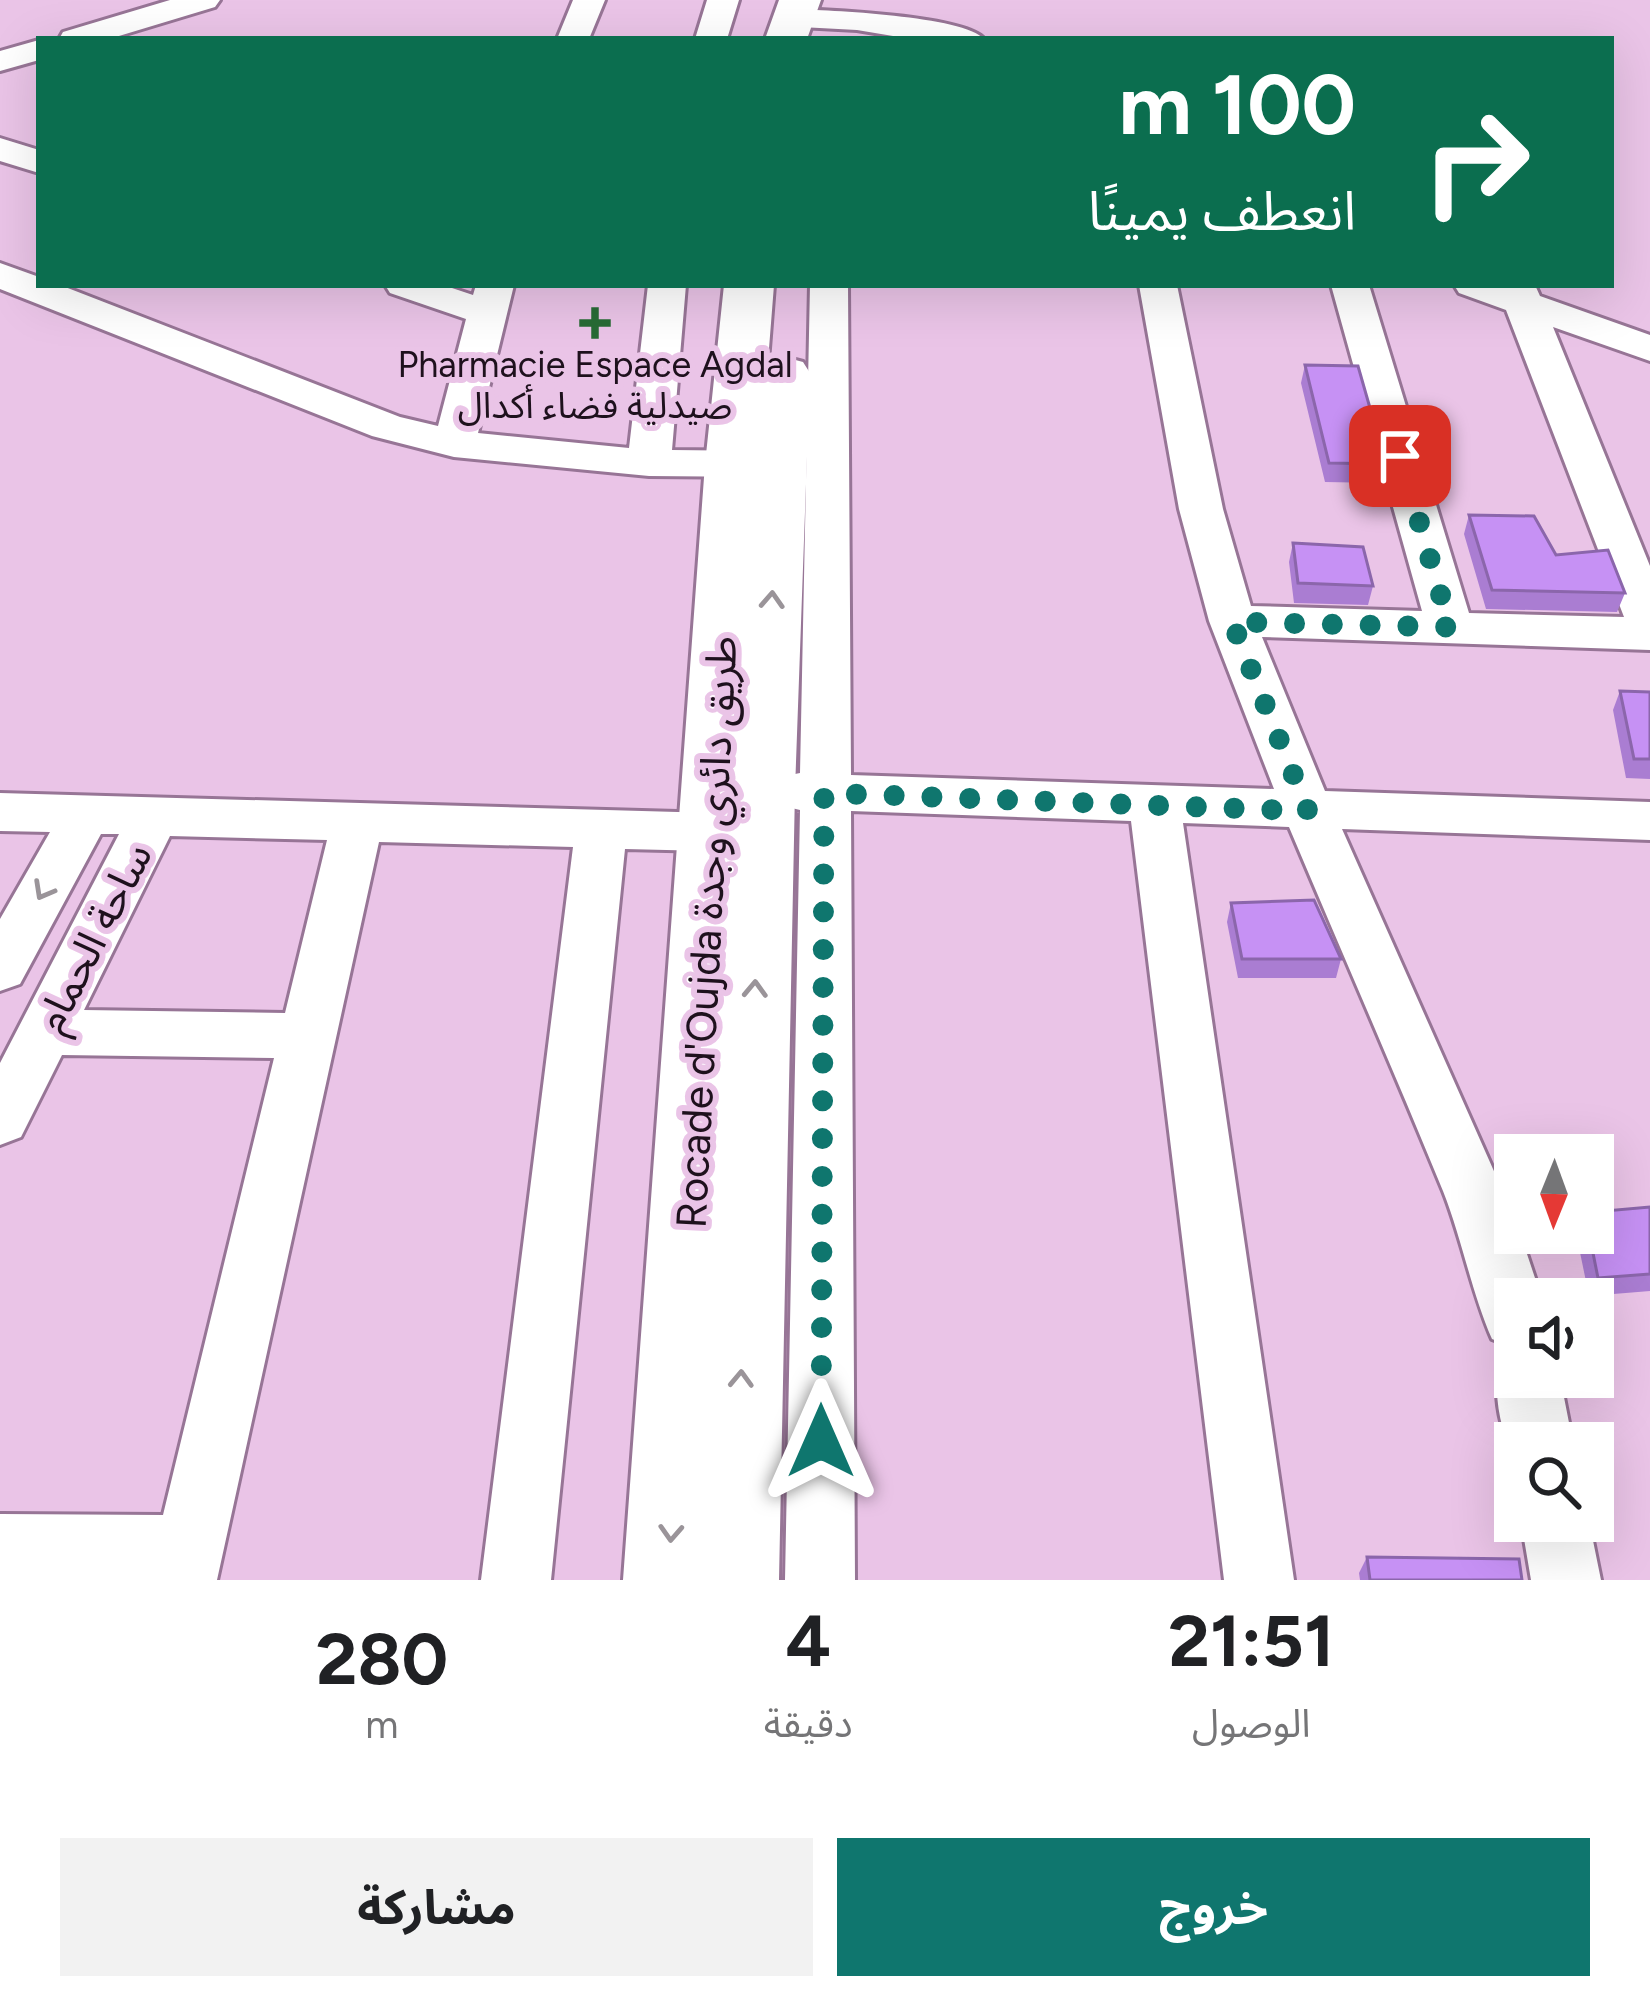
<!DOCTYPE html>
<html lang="ar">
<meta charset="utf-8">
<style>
body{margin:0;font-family:Figtree,"Noto Sans Arabic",sans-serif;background:#f2f2f2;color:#202124;direction:rtl;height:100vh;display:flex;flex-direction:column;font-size:45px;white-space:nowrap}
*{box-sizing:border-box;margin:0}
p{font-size:39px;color:#757577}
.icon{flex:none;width:66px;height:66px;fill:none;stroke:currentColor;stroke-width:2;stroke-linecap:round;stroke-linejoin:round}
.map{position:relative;height:1580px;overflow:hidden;direction:ltr}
.panel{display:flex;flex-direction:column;background:#fff;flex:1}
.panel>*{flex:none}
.top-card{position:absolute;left:36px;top:36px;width:1578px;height:252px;border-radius:0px;box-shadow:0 12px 48px #0002;direction:rtl;background:#0b6e4f;color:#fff;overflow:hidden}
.needle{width:78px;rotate:181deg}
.buttons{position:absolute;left:1494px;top:1134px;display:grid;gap:24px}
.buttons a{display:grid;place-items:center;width:120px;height:120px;border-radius:0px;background:#fff;box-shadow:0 12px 48px #0002;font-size:60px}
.pin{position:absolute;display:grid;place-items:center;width:102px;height:102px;color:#fff;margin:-51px;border-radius:24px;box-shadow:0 6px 18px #0006}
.me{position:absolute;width:132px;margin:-66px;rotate:0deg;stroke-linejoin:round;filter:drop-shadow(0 0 9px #0008)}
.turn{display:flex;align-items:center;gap:42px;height:252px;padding:0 60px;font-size:54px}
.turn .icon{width:156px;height:156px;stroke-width:2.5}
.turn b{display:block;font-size:84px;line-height:102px}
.eta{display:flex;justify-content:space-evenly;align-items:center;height:204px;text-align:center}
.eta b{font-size:72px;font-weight:700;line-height:84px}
.action{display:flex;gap:24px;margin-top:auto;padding:24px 60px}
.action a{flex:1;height:138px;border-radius:0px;background:#0f766e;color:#fff;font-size:48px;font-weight:700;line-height:138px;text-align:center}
.action a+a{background:#f2f2f2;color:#202124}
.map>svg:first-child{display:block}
</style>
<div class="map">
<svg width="1650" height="1580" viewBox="0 0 1650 1580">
<rect width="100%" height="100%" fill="#eac4e7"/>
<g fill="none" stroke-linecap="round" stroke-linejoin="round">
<g stroke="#977596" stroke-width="6">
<path id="minor" d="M170,0h50l-5,7 -106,32h-50l4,-7z
M573,0h32l-16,39h-32z
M707,0h32l-12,39h-32z
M793,9c34,1 172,7 191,30h-73l-54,-9 -75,-4 -5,-7 5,-7z
M39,40v20l-39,11v-20z
M0,138l39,12v23l-39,-12z
M0,263l39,14v8h21l340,132 38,9 28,-107 -76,-26 -5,-8h58l30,10 3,-10h38l-36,148 151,15 19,-163h38l-14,165 101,1 15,4 7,9 -7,9 -15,4 -124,-1 -195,-19 -82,-21 -372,-147z
M810,285h38l3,490 423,14 -65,-168 -30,-112 -40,-224h38l46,224 28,97 171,5 -91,-326h38l100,328 155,4 -118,-307 -47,-17 -5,-8h81l5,11 110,39v26l-97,-34 97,239v84l-388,-13 63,154 325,11v38l-308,-11 163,367 10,37h5l22,66h-27v49l-23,-9c-20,-45 -30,-100 -49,-148 -50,-122 -103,-243 -154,-364l-106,-4 111,757h-70l-93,-759 -280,-10 4,769h-70l15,-770 -25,-6 -8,-13 8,-13 25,-5z
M0,793l749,21 18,5 8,14 -8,14 -18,5 -124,-3 -74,731h-70l92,-733 -194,-5 -162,738h-217v-66l163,1 111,-457 -212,-3 -41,82 -21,8v-82l119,-229h-18l-81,150 -20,7v-72l50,-87 -50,-1zM170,836l157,4 -42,173 -201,-3z
M1515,1352v25h45l13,66h-58v19c-14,-32 -26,-74 -11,-106z
M1521,1521h68l12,59h-70z"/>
</g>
<g stroke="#977596" stroke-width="6">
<path id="trunk" d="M779,0h42l-14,39h-42z
M724,285h50l-6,76 16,-4 19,5 7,11 -15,417 -16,790h-156l82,-1116z"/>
</g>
<use href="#minor" fill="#fff" fill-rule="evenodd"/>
<use href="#trunk" fill="#fff" fill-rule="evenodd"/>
</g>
<path fill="#aa7dd2" d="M1305,365l81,99 -4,19 -57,-1 -24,-99z
M1469,515l87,40 69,38 -8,19 -131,-3 -22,-75z
M1293,543l80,43 -5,19 -74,-2 -5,-41z
M1620,691l30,1v87l-24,-1 -13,-68z
M1231,903l110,56 -5,19h-98l-11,-56z
M1650,1207v84l-61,5 -13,-63h17z
M1367,1557l155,23h-162l-1,-7z"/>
<path fill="#c691f4" stroke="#8b66ab" stroke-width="3" d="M1305,365l53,1 28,98 -57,-1z
M1469,515l65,1 22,39 52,-5 17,43 -133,-3z
M1293,543l70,4 10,39 -75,-3z
M1620,691l30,1v67h-16z
M1314,900l27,59h-99l-11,-56z
M1650,1207v67l-52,4 -9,-45h4v-21z
M1367,1557l152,2 3,21h-152z"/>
<defs><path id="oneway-chevron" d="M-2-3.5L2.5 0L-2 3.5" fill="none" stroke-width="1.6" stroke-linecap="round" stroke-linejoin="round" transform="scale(3)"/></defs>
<g stroke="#9a9499">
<use href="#oneway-chevron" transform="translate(772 600) rotate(-87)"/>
<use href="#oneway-chevron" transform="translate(43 891) rotate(119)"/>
<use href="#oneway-chevron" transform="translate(755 989) rotate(-88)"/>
<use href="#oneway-chevron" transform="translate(741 1379) rotate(-88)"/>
<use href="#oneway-chevron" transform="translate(671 1533) rotate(93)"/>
</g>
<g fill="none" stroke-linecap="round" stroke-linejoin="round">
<path stroke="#0f766e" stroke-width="21" stroke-dasharray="0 37.8" d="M821,1441l3,-648 484,18 -76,-189 218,5 -50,-171"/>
</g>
<path fill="#276b35" stroke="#eac4e7" stroke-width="4.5" d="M589 305h12v12h12v12h-12v12h-12v-12h-12v-12h12z"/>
<g text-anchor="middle" stroke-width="12" stroke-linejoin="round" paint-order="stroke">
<g font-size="36" fill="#1e111d" stroke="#eac4e7">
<text x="595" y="377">Pharmacie Espace Agdal<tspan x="595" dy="41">صيدلية فضاء أكدال</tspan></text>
</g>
<g font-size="42" fill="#1e111d" stroke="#eac4e7">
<text transform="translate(706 932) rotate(-87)" y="15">Rocade d'Oujda طريق دائري وجدة</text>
<text transform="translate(93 937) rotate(-63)" y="15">ساحة الحمام</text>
</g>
</g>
</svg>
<div class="buttons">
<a><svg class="needle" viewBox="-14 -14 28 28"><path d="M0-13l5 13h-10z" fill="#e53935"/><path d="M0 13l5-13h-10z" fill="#757577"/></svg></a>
<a><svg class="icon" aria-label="sound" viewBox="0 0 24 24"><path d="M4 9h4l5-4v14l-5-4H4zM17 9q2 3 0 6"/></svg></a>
<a><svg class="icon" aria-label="search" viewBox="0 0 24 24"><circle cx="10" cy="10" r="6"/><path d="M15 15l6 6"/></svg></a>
</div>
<div class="pin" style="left:1400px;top:456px;background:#d93025"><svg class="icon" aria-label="arrive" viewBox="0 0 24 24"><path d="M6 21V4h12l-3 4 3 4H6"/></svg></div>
<svg class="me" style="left:821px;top:1441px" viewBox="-20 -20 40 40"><path d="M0-17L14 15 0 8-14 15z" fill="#0f766e" stroke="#fff" stroke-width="4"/></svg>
<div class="top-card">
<div class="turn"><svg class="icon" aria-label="right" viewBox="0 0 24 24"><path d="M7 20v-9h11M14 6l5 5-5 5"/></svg><div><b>100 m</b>انعطف يمينًا</div></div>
</div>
</div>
<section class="panel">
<div class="eta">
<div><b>21:51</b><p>الوصول</p></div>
<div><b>4</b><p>دقيقة</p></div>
<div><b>280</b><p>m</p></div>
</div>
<div class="action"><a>خروج</a><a>مشاركة</a></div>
</section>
